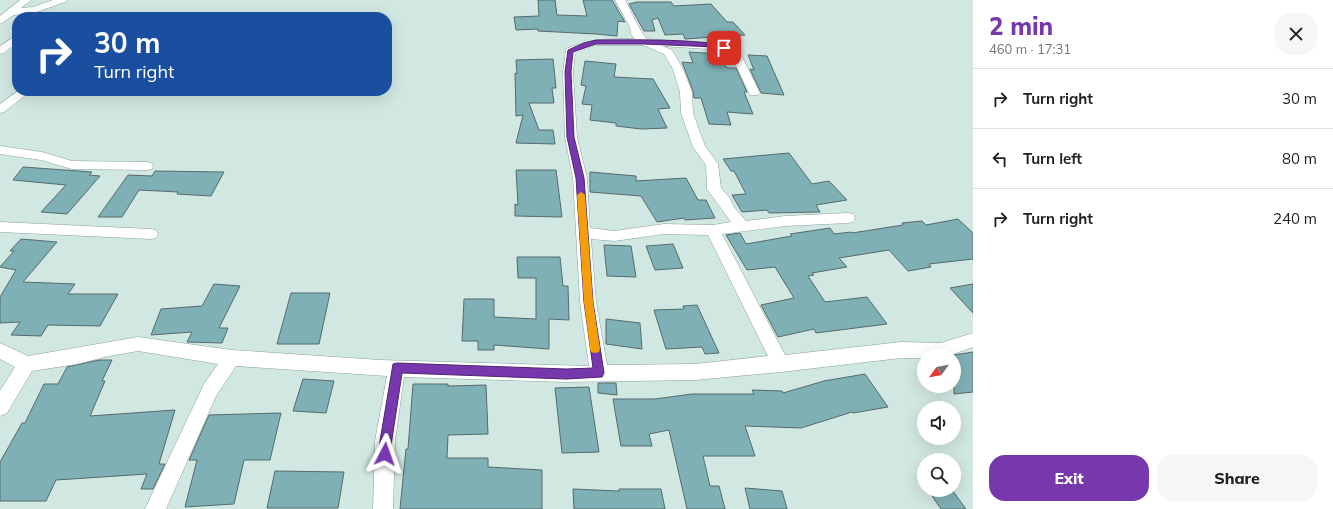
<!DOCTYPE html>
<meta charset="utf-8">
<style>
body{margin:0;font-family:Mulish,sans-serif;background:#f6f6f6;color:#202124;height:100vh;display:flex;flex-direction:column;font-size:15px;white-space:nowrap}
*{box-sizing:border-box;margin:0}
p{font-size:13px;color:#757577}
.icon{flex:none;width:22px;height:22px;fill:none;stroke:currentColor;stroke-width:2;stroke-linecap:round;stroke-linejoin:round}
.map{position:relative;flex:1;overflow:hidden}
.details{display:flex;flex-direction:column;background:#fff;width:360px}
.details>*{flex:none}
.banner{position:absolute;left:12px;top:12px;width:380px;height:84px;border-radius:16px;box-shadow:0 4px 16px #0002;background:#1a4fa0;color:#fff;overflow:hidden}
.needle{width:26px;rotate:237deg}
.tools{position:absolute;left:917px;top:349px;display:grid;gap:8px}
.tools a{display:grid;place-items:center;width:44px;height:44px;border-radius:50%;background:#fff;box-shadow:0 4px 16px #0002;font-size:20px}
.pin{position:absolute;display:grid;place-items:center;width:34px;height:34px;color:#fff;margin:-17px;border-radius:8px;box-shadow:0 2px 6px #0006}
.me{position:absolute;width:44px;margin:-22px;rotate:4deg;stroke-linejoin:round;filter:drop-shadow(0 0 3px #0008)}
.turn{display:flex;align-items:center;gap:14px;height:84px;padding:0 16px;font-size:18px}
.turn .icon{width:52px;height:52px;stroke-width:2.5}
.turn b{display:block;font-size:28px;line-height:34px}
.round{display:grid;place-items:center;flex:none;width:42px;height:42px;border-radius:16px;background:#f6f6f6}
.head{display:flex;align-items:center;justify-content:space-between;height:68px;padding:0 16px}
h1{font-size:24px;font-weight:800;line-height:30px;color:#7738ad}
.primary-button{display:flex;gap:8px;margin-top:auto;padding:8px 16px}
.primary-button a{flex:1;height:46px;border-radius:16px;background:#7738ad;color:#fff;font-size:16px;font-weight:800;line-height:46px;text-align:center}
.primary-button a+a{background:#f6f6f6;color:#202124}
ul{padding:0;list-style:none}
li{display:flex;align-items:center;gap:12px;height:60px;padding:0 16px;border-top:1px solid #e0e0e0}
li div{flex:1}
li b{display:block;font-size:15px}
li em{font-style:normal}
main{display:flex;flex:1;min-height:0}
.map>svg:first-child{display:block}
</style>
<main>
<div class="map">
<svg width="973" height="509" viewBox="0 0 973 509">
<rect width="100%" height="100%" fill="#d1e7e2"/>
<path fill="#7eb0b6" stroke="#556a6c" d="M538,0h17l2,15 30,1 -4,-16h29l13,22 -7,-1 -1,15 -21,-2 -58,-3v-2l-22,1 -2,-13 25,-1z
M637,2h34l3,4 37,-2 16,18h6l12,13 -60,4 -2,-5 -18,1 -7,-17 -6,2 3,11h-11l-15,-27z
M689,52l31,2 5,12 3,2h8l11,24h-3l9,22 -26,-2 4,13 -22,-1 -8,-26h-7l-1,-7 -11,-29 11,1z
M748,55l19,1 17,39 -23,-2 -11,-24 4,1z
M553,59l3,29h-4l2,15h-25l10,27h14l2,14 -39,-1 7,-28 -7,1 -1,-43 2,1 -1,-14z
M585,61l31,3 -2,13 39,2 17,29 -12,1 9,19 -26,1 -25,-3v-3l-26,-3 2,-15 -10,-1 4,-18 -5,-1z
M789,153l23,31 17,-3 18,19 -31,5 4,7 -51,1 -2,-3 -25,2 -10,-17 14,-1 -12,-23h-3l-8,-12z
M23,167l69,5 -3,3 11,1 -33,38 -26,-2 25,-27 -53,-5z
M516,170h40l6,47 -47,-1v-12l3,1z
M155,171l69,1 -13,24 -34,-2 1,-2 -39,-2 -17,27h-24l30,-42 24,1z
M590,172l46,4v5l50,-3 12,22h8l9,18 -30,2 -1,-2 -27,4 -16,-26 -51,-4z
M958,219l15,14v26l-44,5 2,3 -23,4 -19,-21 -50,8 8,9 -35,6 2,2 -6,1 17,26 42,-5 20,27 -71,9 -2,-4 -36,8 -17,-32 33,-7 -19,-31 -28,3 -21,-35 14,-2 6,11 46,-8 -2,-2 40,-6 4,6 17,-2 1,1 51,-8 -1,-2 20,-2 4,4z
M21,239l36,3 -34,40 52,2 -7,10h50l-18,32 -52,-1 -7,11 -30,-1 9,-13 -20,1v-26l16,-27 -16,-3 14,-16h-4z
M673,244l10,24 -28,2 -9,-24z
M604,245l27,1 5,31 -29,-1z
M517,257h43l3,29h5l1,34 -20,-1v30l-55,-4v5h-16v-9h-16l2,-42h30v18l42,2v-41h-18z
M214,284l26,2 -21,42h9l-6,15 -35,-1 5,-10 -41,3 10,-26 41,-3z
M973,284v29l-23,-25z
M291,293h39l-11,51h-42z
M697,305l22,48 -14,1 -3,-7 -36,2 -12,-39 30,-1 -1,-3z
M606,319l34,4 2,26 -36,-5z
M973,352v40l-19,2v-39z
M99,360h13l-10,21h3l-15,35 85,-6 -16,54h6l-12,25h-12l6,-15 -91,6 -10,21h-46v-39l22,-39h3l19,-39h14l9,-17z
M865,374l23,33 -35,6 -1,-1 -51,16 -56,-2 10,30h-52l7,30h9l6,23h-38l-18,-79 -20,4 3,12h-31l-8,-47h42l37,-5h62l-2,-4 30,1 1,2 41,-12z
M303,379l31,2 -8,32 -33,-2z
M598,383h18l1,12 -19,-2z
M413,384h35v2l38,-1 2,49 -40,1 -1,23h41v9l54,3v39h-142l6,-60h2z
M589,387l10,65 -37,1 -7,-65z
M281,413l-11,47h-26l-10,44 -49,3 12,-47h-8l20,-45z
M275,471l69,1 -6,36h-71z
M745,488l37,3 5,18h-37z
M573,489l46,2v-2h42l4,20h-91z
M945,490h7l14,19h-25l-11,-16z"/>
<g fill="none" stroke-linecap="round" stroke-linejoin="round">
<g stroke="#8ca19d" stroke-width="1">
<path id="street" d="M20,0h11l-10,8 12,-1 20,-7h14l-2,2 -31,11 -20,2 -14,9v-8z
M615,0h10c6,11 15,32 22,39l82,6 11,8 20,40 -2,2h-8l-19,-40 -9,-5 -60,-4 10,4 11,19 9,23 1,21 12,33 13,18 3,24 8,9 5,10 12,14 39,-5 63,-3 5,1 2,4 -2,4 -5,1 -63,3 -63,8 63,121 116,-13 40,1 32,-10v14l-25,9h-24v2h-23l-120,14 -86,8 -129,2 -162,-5 -9,64 -2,68h-20l2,-68 12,-65 -151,-10 -20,30 -50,113h-21l59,-125 14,-20 -80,-13 -29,5 -32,8 -45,7 -25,42 -7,3v-25l15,-24 -15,-8v-16l28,13 110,-19 94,13 148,10 209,6 -9,-64 -7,-124 -8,-41 -2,-64 3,-24c26,-11 42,-10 69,-10l-4,-5 -1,-7zM596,45h47l21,9 9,15 7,23 1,21 12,34 13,18 1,24 24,33 -18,3 -49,-1 -50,7 -24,-3 -3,-50 -10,-41 -4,-64 2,-20zM664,234l44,1 60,121 -73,8 -88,1 -11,-63 -5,-63 23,2z
M17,35v8l-13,10 -4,1v-8z
M18,91h13l-27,21 -4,1v-9z
M0,146l42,6 30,9 75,1 5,1 1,3 -1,3 -5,1 -75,-1 -31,-9 -41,-6z
M0,222l151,7 5,1 2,4 -2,4 -5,1 -151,-7z"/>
</g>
<use href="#street" fill="#fff" fill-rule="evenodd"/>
</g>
<path fill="#7738ad" stroke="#4d2470" d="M596,40c21,0 119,-2 132,8l-4,1 -8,-2 -72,-3h-48l-23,8 -2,20 3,65 10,41 9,124 11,71 -2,4 -36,2 -164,-6 -13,86 -4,1 -4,-1 -2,-5 1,-13 13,-77 4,-1 169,6 27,-1 -9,-66 -8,-124 -9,-41 -2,-65 3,-22 16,-7z"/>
<path fill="#f59e0b" d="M581,192l4,3 8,107 7,47 -1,3 -4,1 -4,-1 -1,-3 -6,-47 -7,-107z"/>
</svg>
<div class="tools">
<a><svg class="needle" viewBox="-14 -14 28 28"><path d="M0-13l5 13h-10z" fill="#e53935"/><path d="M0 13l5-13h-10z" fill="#757577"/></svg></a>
<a><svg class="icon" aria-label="sound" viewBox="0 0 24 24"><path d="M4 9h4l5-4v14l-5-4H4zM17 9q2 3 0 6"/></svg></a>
<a><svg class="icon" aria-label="search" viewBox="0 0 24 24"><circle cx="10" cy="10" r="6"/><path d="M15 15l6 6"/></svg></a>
</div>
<div class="pin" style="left:724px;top:48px;background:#d93025"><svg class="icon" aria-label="arrive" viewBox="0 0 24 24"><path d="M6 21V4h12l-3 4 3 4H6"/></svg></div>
<svg class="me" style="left:385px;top:454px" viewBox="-20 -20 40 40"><path d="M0-17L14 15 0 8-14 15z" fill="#7738ad" stroke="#fff" stroke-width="4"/></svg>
<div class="banner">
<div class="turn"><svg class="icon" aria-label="right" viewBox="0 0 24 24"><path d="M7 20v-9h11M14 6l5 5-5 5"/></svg><div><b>30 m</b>Turn right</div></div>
</div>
</div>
<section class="details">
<div class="head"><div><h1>2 min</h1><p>460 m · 17:31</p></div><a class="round"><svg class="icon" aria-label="close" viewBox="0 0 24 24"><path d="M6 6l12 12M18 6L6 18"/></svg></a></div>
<ul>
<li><svg class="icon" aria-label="right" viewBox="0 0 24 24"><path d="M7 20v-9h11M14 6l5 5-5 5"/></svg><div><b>Turn right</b></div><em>30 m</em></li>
<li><svg class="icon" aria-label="left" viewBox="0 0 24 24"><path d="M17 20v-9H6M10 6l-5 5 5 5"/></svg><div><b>Turn left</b></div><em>80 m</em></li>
<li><svg class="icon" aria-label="right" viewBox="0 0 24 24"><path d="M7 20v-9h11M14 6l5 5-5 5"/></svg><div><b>Turn right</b></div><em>240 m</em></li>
</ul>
<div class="primary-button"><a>Exit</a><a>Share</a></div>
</section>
</main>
